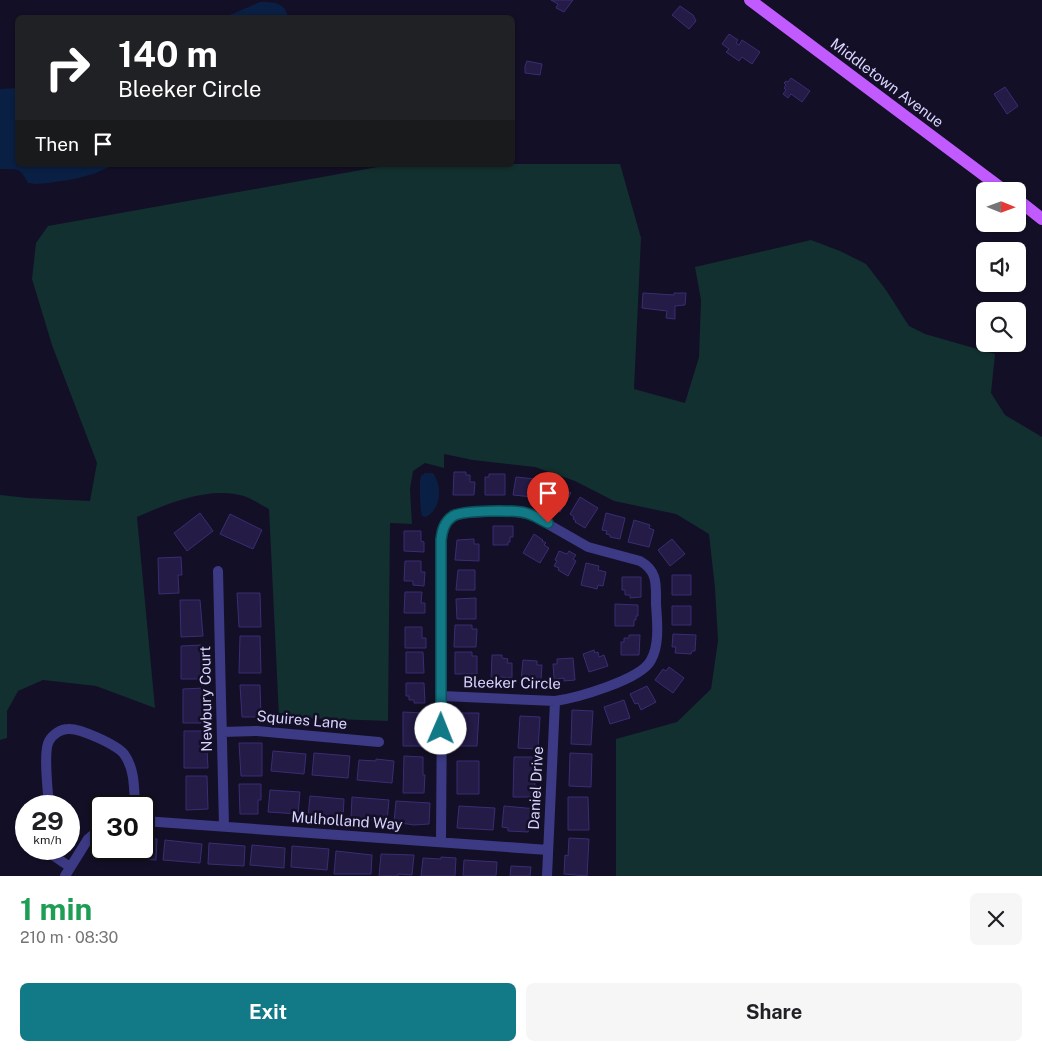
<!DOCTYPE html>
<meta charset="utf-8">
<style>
body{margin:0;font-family:"Public Sans",sans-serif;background:#f6f6f6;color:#202124;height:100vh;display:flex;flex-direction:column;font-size:19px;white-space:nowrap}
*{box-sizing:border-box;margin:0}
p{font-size:16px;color:#757577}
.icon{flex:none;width:28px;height:28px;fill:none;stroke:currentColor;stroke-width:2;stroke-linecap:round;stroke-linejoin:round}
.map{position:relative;height:876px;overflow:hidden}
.side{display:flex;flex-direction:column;background:#fff;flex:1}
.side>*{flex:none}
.banner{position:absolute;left:15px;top:15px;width:500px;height:152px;border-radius:8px;box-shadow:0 1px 4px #0004;background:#202124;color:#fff;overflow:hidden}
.needle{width:32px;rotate:91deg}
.fabs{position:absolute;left:976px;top:182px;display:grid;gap:10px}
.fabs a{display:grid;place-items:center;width:50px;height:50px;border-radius:8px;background:#fff;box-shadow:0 1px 4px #0004;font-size:25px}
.speed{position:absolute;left:15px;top:795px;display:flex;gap:10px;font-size:25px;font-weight:700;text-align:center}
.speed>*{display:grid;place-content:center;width:65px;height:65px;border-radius:50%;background:#fff;box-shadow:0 1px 4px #0004;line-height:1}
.speed small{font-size:12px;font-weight:400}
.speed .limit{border:2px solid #111;border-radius:8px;background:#fff;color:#111}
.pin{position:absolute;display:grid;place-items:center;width:42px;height:42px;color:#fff;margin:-51px -21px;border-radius:50% 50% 50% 0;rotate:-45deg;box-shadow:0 0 5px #0007}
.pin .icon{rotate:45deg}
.me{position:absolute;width:55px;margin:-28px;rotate:1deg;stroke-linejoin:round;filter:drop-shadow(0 0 4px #0008)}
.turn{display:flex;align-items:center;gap:18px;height:105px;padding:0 20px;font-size:22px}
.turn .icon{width:65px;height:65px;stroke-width:2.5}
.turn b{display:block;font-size:35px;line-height:42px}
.then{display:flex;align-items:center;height:48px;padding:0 20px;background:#0003;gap:10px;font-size:19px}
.round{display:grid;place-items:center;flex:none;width:52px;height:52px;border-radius:8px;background:#f6f6f6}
.headline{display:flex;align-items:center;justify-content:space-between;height:85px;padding:0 20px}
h1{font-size:30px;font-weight:700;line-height:38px;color:#1e9e55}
.primary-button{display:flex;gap:10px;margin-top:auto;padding:10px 20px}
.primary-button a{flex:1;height:58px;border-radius:8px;background:#127987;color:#fff;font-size:20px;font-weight:700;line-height:58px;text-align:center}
.primary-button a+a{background:#f6f6f6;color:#202124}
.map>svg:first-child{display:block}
</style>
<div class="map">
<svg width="1042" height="876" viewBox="0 0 1042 876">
<rect width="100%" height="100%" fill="#130f26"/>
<path fill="#12302f" d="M513,164h107l21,74 -7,151 51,14 14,-46 2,-57 -6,-33 116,-27 29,11 26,13 20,26 23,36 16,8 70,20 -4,39 14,22 37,22v439h-426v-137l61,-17 34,-33 7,-48 -3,-53 -6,-54 -33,-20 -62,-13 -39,-20 -40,-14 -62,-7 -29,-6v14l-19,-5 -12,8 -3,18 2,35 -22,-1 -2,198 -109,-4 -10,-208c-8,-4 -17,-10 -25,-13 -35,-10 -75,7 -107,21l18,191 -59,-22 -53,-6 -25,11 -11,20v27l-7,2v-245l28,3 62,3 7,-38 -45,-118 -20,-66 4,-36 12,-17 341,-61h123z"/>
<path fill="#0a1f44" d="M260,2c13,0 25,0 28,15h-63z
M17,88l1,77h93c-14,12 -57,18 -75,19l-8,-1c-8,-16 -11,-14 -28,-14v-80z
M425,473h8c10,14 8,36 -7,44l-4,-1c-2,-6 -3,-36 -1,-40 1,-1 3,-2 4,-3z"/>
<path fill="#241b47" stroke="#3b2d73" d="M551,0h22l-9,12 -8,-4 2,-4z
M680,6l13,9 3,6 -7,8 -17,-14z
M729,34l9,6 -2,3 3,2 3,-5 18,12 -8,12 -10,-7 -3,4 -13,-9 3,-3 -7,-5z
M527,61l15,3 -2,11 -15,-2v-7z
M791,78l19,13 -8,11 -11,-8 -3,4 -5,-4 3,-4 -2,-2 2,-3 -2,-2 2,-2 2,1z
M1005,87l13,19 -11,8 -13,-20z
M643,293l31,2v-2h12l-1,12 -10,1v13l-9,-1 1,-7 -25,-3z
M454,472h12v3h4v7h5l-1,13h-21z
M489,474h16v21h-20v-18h4z
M516,477l19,2 -2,18 -20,-2z
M558,485l13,8 -11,19 -10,-6 1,-1 -4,-2 2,-2 -5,-2 6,-11 4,3z
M580,497l18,11 -13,20 -10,-6 1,-1 -3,-2 1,-2 -4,-3z
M200,513l13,18 -26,20 -13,-18z
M606,513l19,5 -5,21 -10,-2v-2l-4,-1 1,-3 -5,-1z
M230,514l32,16 -9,19 -33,-15z
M634,520l16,5 -1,3 5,2 -5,17 -21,-5z
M493,526h20v11h-3v5h-2v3h-15z
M404,531h17v10l3,1v10l-20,-1z
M534,534l9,6 -1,1 4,2 -2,2 5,3 -9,15 -17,-10z
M474,539v5h5v17l-24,-1 2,-20z
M672,539l13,15 -15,12 -12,-16z
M559,551l8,3 2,-3 7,4 -3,4 3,2 -8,15 -10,-6 1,-2 -5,-2 3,-5 -2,-1z
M181,557l1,18h-4l1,18 -20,1 -1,-36z
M405,561h16v11h4l-1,14 -11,-1v-4h-9z
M586,563l13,3 -1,4 8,2 -3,14 -5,-1 -1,4 -16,-4z
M458,570h17v20h-19z
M672,575h19v20h-19z
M622,577h19v20l-11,1v-3h-5v-5h-3z
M405,592h17l-1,11h4v10h-21z
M237,593h23l1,34h-22z
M476,598v21h-19l-1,-20z
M180,600h20l3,36 -22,1z
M615,604l23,1v11h-2v4h-2v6h-19z
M672,606h19v19h-19z
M455,625h17v4h5l-1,18h-22z
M405,627h17v11h4v10h-21z
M673,634l23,1 -1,16h-3l-1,3 -16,-1 1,-6h-4z
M629,635h11l-1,20h-18v-13h3v-4h5z
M240,636h20l1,37h-22z
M202,645l3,34h-24v-33z
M594,650l1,3 3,-1 1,5 5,-2 4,11 -19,6 -6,-18z
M406,652h17l1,21h-18z
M455,652h17v4h5v18h-22z
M492,655h10v3l6,1 -1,4h5v15l-11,-1v4l-10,-1z
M573,658l2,22 -11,1v-3l-10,1 -1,-15h4v-5z
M523,660l14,1v4h5l-1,15 -5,-1v2h-4v1l-11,-1z
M669,667l15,11 -11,15 -18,-13 8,-11 3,2z
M406,683h18l1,20h-11v-3h-5v-4h-3z
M240,685h20l1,32h-19z
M647,686l9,16 -15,8 -3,-7 -3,1 -5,-10z
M204,688l1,35h-22v-34z
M624,700l6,18 -20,6 -6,-17z
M572,710l21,1 -2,34 -20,-1z
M403,712l21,1 1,33h-22z
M457,713h22l-2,33h-20z
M520,716l20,1 -2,32 -20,-1z
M184,731h20v18l3,-1 1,20h-24z
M239,743h23v33h-21z
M273,751l33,3 -2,20 -33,-3z
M314,753l36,3 -2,22 -36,-3z
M570,753l22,1 -1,33 -22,-1z
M404,756l19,1v18h2l-1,18h-21z
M514,757h20l1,31h-3v9h-19z
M376,759l18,2 -2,22 -35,-3 2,-20 17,1z
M457,761h22v33h-22z
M186,776h21l1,33 -22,1z
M239,784h22v16h-3v14h-18z
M270,790l30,2 -2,22 -30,-2z
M310,796l34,3 -1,21 -35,-3z
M352,797l37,3 -2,21 -36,-3z
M568,797h20l1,33h-21z
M396,801l34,2 -1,21 -15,1 -20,-3z
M459,806l36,2 -2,22 -36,-2z
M504,806l33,3 -1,21 -7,-1 -1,3 -20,-1v-3l-6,-1z
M144,838l13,1 -1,21 -36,-2 1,-9h23z
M569,838l20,1 -2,37 -23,-2 1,-19 3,1z
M165,840l37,4 -2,19 -37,-3z
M209,843l36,3 -1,20 -36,-2z
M252,845l33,3 -1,20 -34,-3z
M292,846l37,3 -2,21 -36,-3z
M336,851l36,4 -1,19h-37z
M381,854l33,1 -2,20 -14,-1v2h-19z
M441,857l15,1 -1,18h-34l2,-18 18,1z
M464,860l33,2 -1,14h-33z
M511,866l20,1 -1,9h-20z"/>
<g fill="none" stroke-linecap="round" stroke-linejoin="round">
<path stroke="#3d3a85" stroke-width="10" d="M516,512l16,3 56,32 52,14c18,10 16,24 16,43 1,17 4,40 -5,56 -10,20 -75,38 -96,41l-113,-5 -1,-156c2,-28 21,-27 43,-28 11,0 21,0 32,0z
M218,571l6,255
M222,732l35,-1 122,11
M49,806c-1,-14 -6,-55 0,-65 4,-7 12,-12 19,-12 12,-1 49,16 56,25 11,15 10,35 11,52
M144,821l404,29
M441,842l1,-146
M52,849l2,7 16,11
M65,876l23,-37 13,-11
M547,876l8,-175"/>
<path stroke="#c25bff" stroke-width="12" d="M750,0l255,191
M1018,200l24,19"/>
</g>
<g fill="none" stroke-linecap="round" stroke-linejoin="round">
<g stroke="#0c4f58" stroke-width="12">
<path id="route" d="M441,729v-189c1,-9 3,-18 12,-24 10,-6 61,-6 73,-3 8,2 15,7 22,10"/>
</g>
<use href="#route" stroke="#127987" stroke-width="9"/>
</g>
<g text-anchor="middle" stroke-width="5" stroke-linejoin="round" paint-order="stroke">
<g font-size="15" fill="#d9d4ff" stroke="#130f26">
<text transform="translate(887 83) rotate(37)" y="5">Middletown Avenue</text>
<text transform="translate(512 683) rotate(1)" y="5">Bleeker Circle</text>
<text transform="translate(206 699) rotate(-91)" y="5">Newbury Court</text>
<text transform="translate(302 720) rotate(5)" y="5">Squires Lane</text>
<text transform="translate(536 788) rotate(-87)" y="5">Daniel Drive</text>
<text transform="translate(347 821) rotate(4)" y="5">Mulholland Way</text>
</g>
</g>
</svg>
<div class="fabs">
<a><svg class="needle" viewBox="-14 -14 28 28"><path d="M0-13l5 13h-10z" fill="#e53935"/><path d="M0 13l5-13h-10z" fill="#757577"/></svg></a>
<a><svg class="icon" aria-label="sound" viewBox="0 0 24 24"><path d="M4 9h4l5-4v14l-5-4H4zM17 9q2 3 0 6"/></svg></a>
<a><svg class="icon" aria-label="search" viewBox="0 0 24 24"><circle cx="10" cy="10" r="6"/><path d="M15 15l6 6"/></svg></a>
</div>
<div class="speed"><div>29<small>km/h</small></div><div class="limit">30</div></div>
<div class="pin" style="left:548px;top:523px;background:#d93025"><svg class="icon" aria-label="arrive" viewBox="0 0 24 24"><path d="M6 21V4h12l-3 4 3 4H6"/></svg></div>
<svg class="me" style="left:441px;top:729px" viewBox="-20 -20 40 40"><circle r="19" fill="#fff"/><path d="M0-13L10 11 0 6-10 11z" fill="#127987"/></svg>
<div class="banner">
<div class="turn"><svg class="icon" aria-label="right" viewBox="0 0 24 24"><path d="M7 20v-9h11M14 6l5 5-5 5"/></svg><div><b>140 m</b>Bleeker Circle</div></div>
<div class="then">Then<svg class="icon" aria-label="arrive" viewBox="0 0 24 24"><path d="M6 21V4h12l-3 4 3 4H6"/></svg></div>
</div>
</div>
<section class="side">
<div class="headline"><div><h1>1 min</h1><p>210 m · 08:30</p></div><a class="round"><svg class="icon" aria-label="close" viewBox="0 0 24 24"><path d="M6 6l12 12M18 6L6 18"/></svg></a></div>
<div class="primary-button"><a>Exit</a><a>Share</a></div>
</section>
